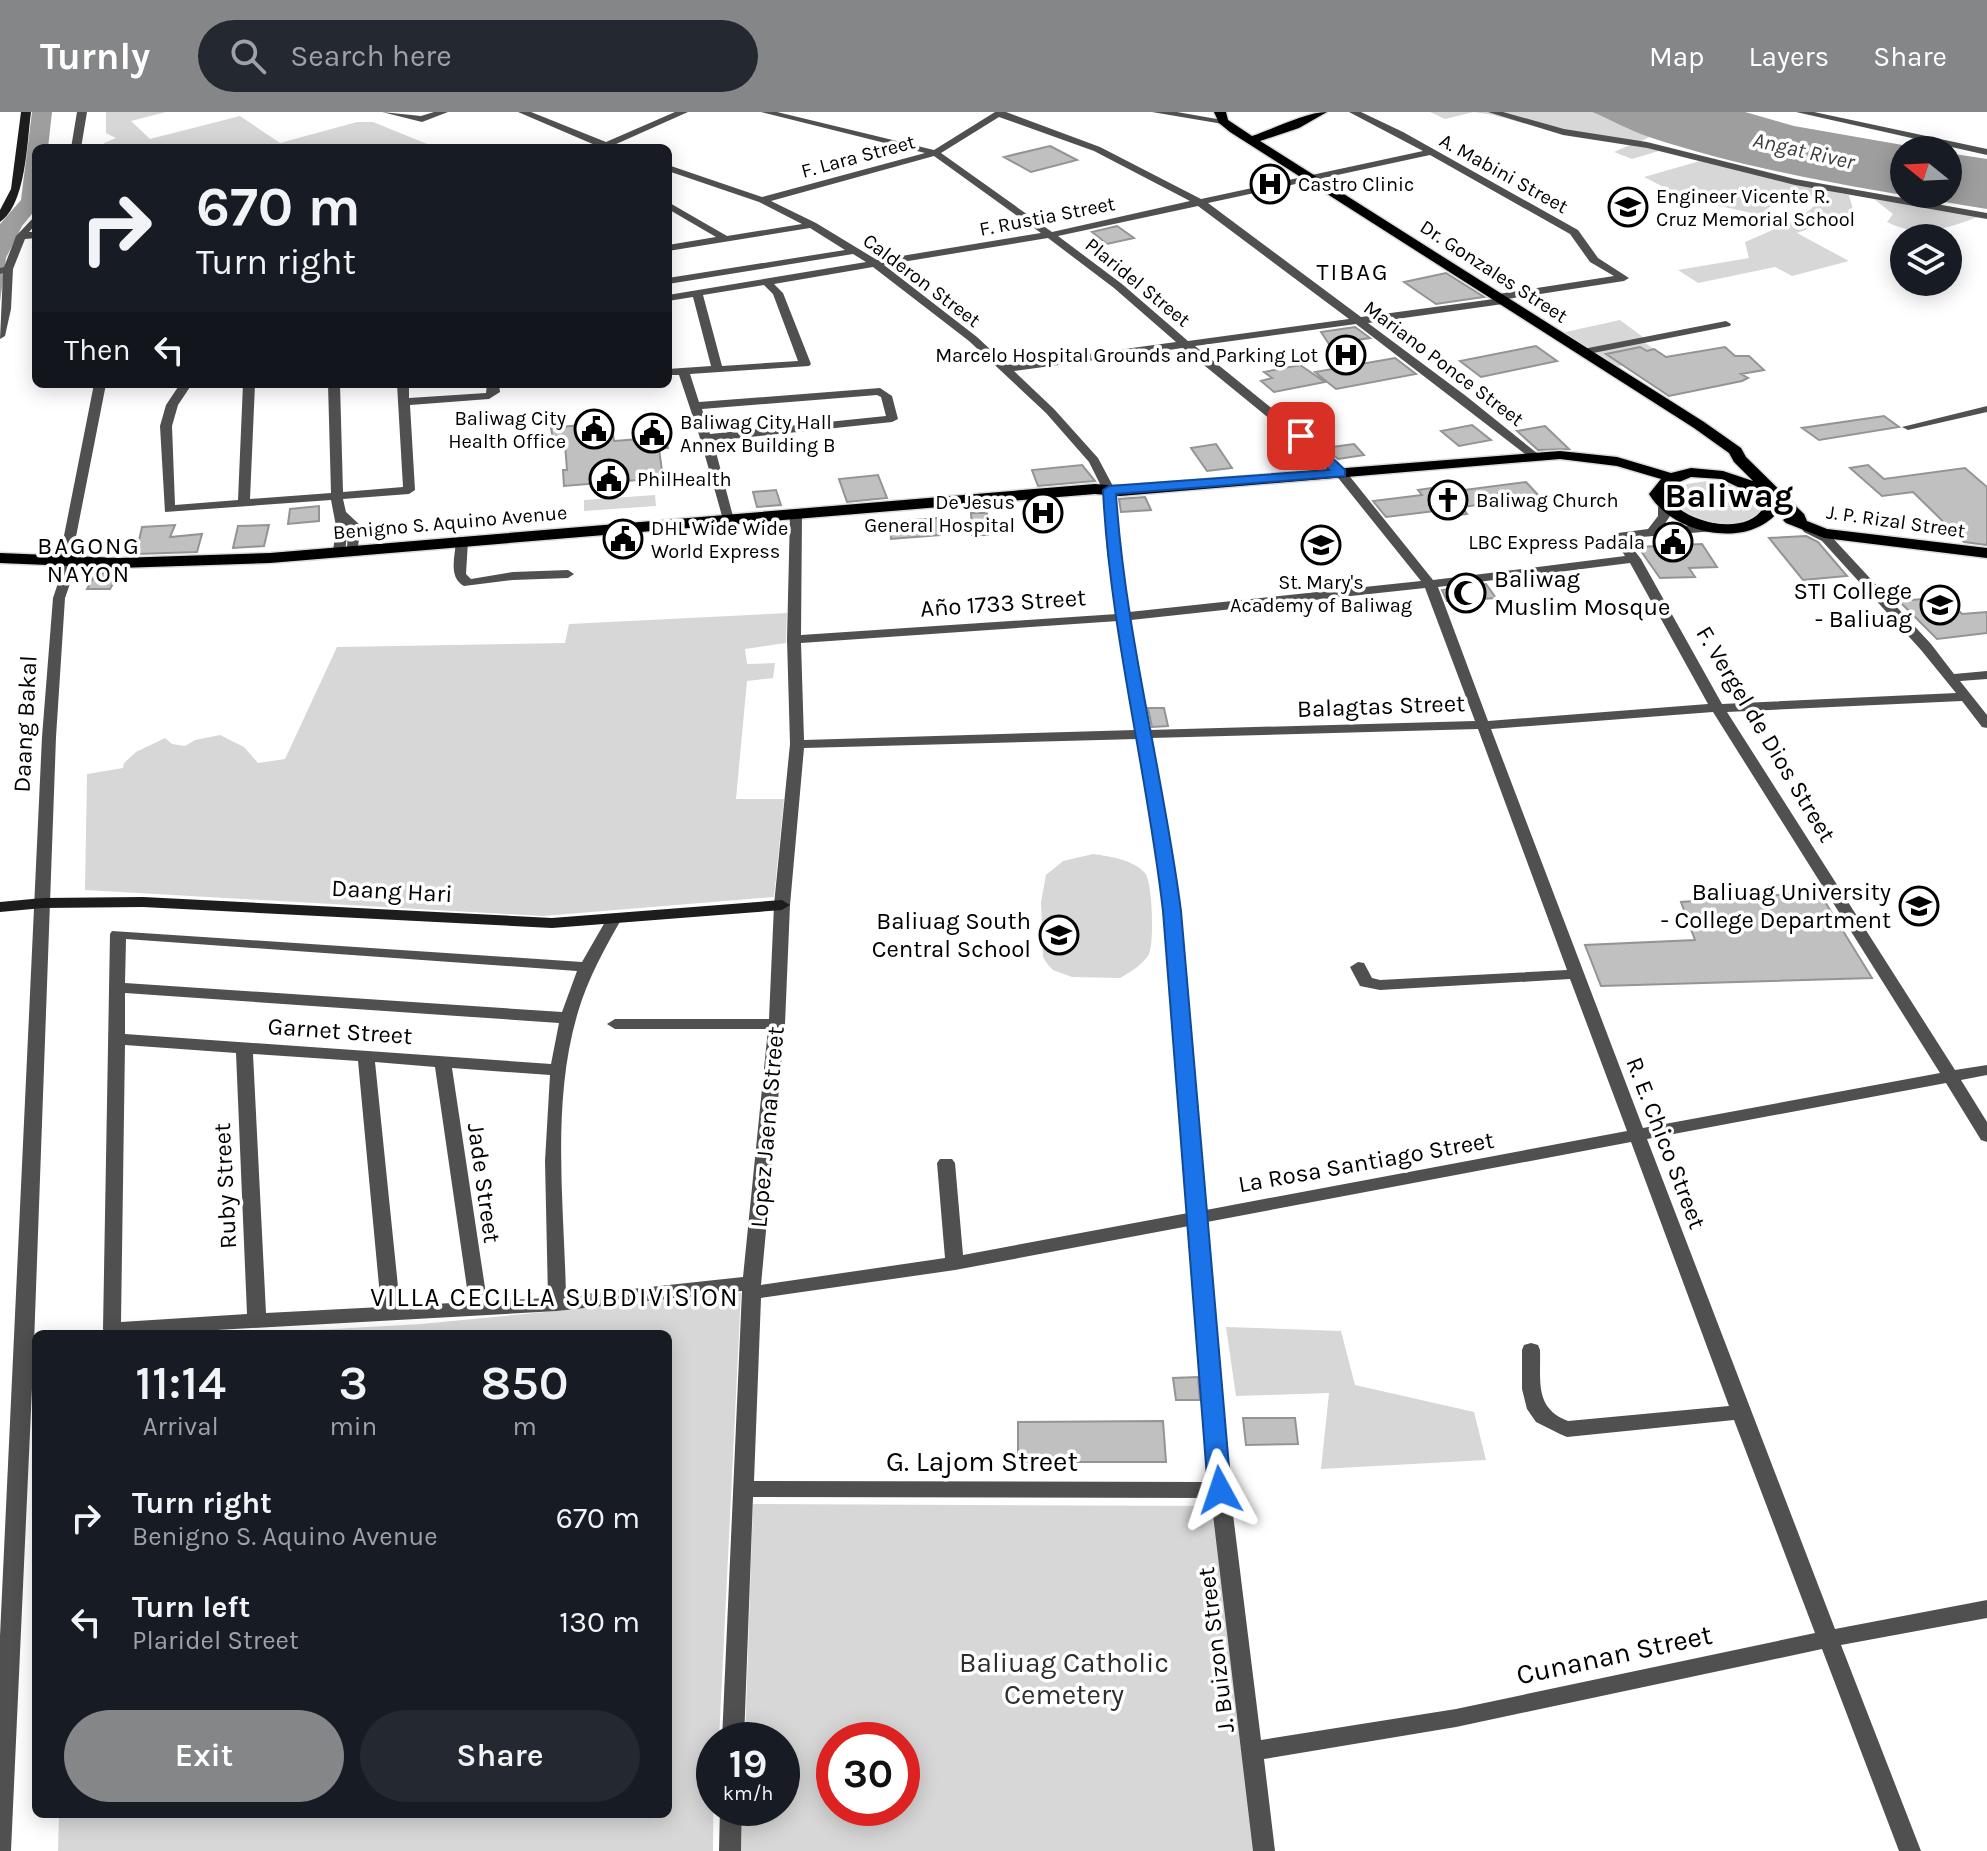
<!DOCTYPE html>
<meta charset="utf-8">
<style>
body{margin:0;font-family:Karla,sans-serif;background:#242831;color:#f1f3f6;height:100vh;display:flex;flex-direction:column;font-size:30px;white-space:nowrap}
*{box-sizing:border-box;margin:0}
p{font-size:26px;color:#9ea1a6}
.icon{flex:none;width:44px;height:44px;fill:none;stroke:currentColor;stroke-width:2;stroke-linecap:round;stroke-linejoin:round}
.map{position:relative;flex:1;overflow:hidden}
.drawer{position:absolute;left:32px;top:1218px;width:640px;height:488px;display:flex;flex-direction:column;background:#171b24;border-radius:12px;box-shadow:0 4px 20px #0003}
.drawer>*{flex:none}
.top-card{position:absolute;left:32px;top:32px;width:640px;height:244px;border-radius:12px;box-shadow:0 4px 20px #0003;background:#171b24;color:#f1f3f6;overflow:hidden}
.needle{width:52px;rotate:288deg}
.fabs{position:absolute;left:1890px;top:24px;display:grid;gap:16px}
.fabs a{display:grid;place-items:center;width:72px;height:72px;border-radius:50%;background:#171b24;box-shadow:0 4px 20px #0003;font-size:40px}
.speed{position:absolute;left:696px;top:1610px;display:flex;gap:16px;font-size:40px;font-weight:700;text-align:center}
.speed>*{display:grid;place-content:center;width:104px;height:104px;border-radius:50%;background:#171b24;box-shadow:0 4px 20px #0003;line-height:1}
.speed small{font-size:20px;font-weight:400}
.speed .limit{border:12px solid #d22;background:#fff;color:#111}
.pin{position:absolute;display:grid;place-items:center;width:68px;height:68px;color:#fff;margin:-34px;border-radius:16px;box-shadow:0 4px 12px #0006}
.me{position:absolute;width:88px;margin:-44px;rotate:355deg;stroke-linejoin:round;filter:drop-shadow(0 0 6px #0008)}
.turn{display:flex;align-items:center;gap:28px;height:168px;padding:0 32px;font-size:36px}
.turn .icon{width:104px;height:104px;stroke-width:2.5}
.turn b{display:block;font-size:56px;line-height:68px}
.then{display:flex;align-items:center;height:76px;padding:0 32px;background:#0003;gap:16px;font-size:30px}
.eta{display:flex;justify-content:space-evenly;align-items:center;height:136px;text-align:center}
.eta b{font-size:48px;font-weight:600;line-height:56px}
.primary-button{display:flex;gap:16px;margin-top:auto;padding:16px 32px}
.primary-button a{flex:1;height:92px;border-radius:48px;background:#858687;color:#fff;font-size:32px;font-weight:600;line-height:92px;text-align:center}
.primary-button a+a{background:#242831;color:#f1f3f6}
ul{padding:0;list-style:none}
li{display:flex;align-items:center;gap:24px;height:104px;padding:0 32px}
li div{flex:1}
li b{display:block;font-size:30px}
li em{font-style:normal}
header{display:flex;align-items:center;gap:48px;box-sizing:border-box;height:112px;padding:0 40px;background:#858687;color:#fff}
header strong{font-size:38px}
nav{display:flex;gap:44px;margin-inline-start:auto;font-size:28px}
.search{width:560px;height:72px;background:#242831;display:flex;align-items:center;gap:20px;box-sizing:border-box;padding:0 28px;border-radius:44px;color:#9ea1a6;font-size:30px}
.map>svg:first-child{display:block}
</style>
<header>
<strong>Turnly</strong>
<div class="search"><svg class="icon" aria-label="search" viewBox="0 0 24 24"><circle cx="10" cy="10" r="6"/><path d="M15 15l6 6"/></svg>Search here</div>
<nav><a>Map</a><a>Layers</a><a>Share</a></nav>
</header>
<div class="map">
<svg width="1987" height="1739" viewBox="0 0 1987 1739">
<rect width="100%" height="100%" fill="#fff"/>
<path fill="#d7d7d7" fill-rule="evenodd" d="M106,0h60l-35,9 19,18 90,-23 40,27 77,-21h16l64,26h-333v-5l12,-5 -10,-5z
M1430,0h162l57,25 -15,8 25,6 -27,8 -18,-7 16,-7 -68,-11 -69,-19 -19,-3 -29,7z
M1700,49l149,34 5,18 -57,20 52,28 -57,15 -17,-9 -77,16 -20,-13 71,-12 -4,-16 53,-23 24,-19 -30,-11 -32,26 -75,-17 -41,-21z
M1874,87l107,17c-34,12 -59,23 -94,6l6,-8z
M1620,208l23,17 -4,2 26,17 -50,11 -54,-34z
M1707,369c19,1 51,4 56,27 -14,28 -83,17 -89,-13l13,-11z
M655,383l1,11 -72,5v-11z
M787,501l-1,30 -41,6 2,15 28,-1 -2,15 -26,3 -11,118h48l-10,98 -231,19 -458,-26 2,-116 36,-6 1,-5 12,-11 29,-14 7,6 13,2 10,-6 25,-5 24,12 14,16 27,-4 52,-112 228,-4 4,-19z
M1093,742c16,2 41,6 52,19 8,10 9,70 4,81 -6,11 -19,18 -29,24l-48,-1 -19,-7 -5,-5 -5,-8 -2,-55 5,-27 17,-14z
M741,1181l-22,447h-5l-1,111h-655l1,-37h609v-480h-421l174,-10z
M1226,1215l115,4 14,54 119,27 12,48 -165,9 8,-76 -93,3z
M753,1392l464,2 38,345h-514l2,-43h39v-68h-37zM834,1628h68v68h-68z"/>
<path fill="#9e9e9e" d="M32,0h20l-4,36h-12v61l-14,17 -16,32 -6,44v-78l21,-24z
M1592,0h153l49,14 137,24h-27v44h44v-41l39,6v50c-113,-19 -229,-36 -338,-72 -20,-7 -38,-17 -57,-25z"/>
<path fill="#c0c0c0" stroke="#949494" stroke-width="2" d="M1050,34l27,14 -46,12 -27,-15z
M1117,114l17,12 -27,6 -15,-12z
M1446,161l38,24 -48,7 -32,-22z
M1355,215l15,11 -41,6 -8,-12z
M1536,234l21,15 -76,16 -21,-16z
M1640,235l7,4 7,-2 12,8 59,-10 10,9h14l15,14 -23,4 7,4 -6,3 -73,15 -63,-42z
M1395,246l21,16 -80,15 -21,-17z
M1300,253l25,17 -51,10 -13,-11 11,-3 -8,-6z
M1884,304l15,11 -80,13 -17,-12z
M661,308l7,28 -9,1 4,29 -99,8 -1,-16h4l-2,-26 -11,1 -3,-17 60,-6 3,19 26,-2 -3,-17z
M1472,313l19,15 -32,6 -18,-15z
M1545,314l24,23 -31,1 -21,-19z
M1216,332l16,24 -25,3 -16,-23z
M1354,332l10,11 -26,4 -13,-11z
M1082,353l13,16 -57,5 -6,-16z
M1868,353l16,14 81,-11 22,19v58l-23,-3 -51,-50 -31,4 -32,-28z
M878,363l9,23 -40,4 -8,-23z
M1526,370l14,15 -78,10 5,7 -26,3 -6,-6 -49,6 -13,-16 49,-6 -4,-5 27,-4 4,6z
M776,378l5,15 -24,2 -4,-15z
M1145,385l6,13 -30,2 -2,-13z
M319,394v15l-31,3 2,-15z
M971,401h16l1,22h-16z
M938,406l2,17 -49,4 -1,-17z
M175,413l-5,12 32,-3 -5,18 -61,2 6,-27z
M269,413l-5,21 -31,2 5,-22z
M1806,424l12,6 29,34 -44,4 -34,-42z
M1702,432l15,23 -28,1 6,9 -35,1 -22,-31z
M96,461h23l-9,16h-23z
M1486,472l10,14 -49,3 -5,-11z
M1946,485l16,17 25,-2v21l-50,6 -38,-38z
M1148,596h16l4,18 -16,1z
M1819,780l53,86 -271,8 -16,-41 110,-5 -14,-38z
M1198,1265l2,23h-24l-3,-22z
M1243,1306h52l3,26 -52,1z
M1163,1309l3,41h-148v-40z"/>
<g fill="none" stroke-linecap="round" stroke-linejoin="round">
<g stroke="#dbdbdb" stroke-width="3">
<path id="primary" d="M1214,0h12l2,8 24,16c22,-7 54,-24 75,-24l-28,16 -39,13 444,281 37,26 5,9 58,57 3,7 20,8 160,19v10l-163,-20 -38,-15 -3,-3 6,-4 -8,-8c-30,43 -108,27 -132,-14l12,-15 -44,-13 -57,-7 -440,37 -25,-2 -825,69 -151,5 -119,-5v-10l119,5 151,-5 825,-69 25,2 440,-35 57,6 54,16 20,-5 32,3 30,10 -19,-19 -5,-9 -35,-25 -464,-296 -11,-9zM1691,365l30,2 36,17 11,-1 3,4 -4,1c-13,41 -85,24 -102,-6l5,-8z"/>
</g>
<path fill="#505050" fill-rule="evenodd" d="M77,0h10l-6,36h-10z
M382,0l39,4 13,-4h14l-26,10z
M518,0h13l75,30 69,-30h13l-74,33 3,3h-15z
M761,0h16l157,38 61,-38h11l94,35 101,52 222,-48 -74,-39h12l42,20 175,98 20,28 31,20 -5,3 -117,18v4l-4,1 -135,19 98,73 72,58 2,3 -6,4 -178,-137 -161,22 144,117 94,117 192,-24 -10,-15 3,-8 30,-4 10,-13v-9l6,-4 6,4v9l-8,12 53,-5 6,4 -6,4 -86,7 -2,3 14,18 81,145 234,-11 -35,-43 -99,-109 -18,-9 -2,-3 6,-4 22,10 101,109 23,30 33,-3v8l-27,2 27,34v13l-5,-1 -20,-26 -235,11 228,358 32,-5v10l-26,5 26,42v20l-6,-2 -35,-57 -299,56 188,490 152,-29v18l-146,27 80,206h-22l-77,-202 -366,78 -192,32 11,92h-22l-42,-353 -458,-1 -9,243h-22l20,-449 -185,20 -411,23h-41l-2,-5 7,-395 2,-3 470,31 27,-47h10l3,3c-17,30 -34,60 -44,94 -27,90 -14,191 -12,284l177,-19 25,-248h-153l-8,-5 8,-5h154l5,-114 16,-161 -3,-105 3,-125 6,-4 6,4 -1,121 316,-21 -10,-62 -4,-62 -14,-28 -43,-49 -77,-72 -96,-74 -99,17 9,9 28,71 -2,2 -119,8 9,28 181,-14 12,8 6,23 -6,3 -179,19 21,79 -6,4 -4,-1 -24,-85 -21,-63h-11v-6l43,-3 -18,-69 -25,4v-6l198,-33 -13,-8 -185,30v-6l177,-28 -35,-22 -142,23v-6l48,-8 -48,-28v-7l59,34 75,-12 -43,-22 -91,-31v-6l94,32 163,-44zM999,5l95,34 96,50 -138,31 -111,-79zM1430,43l140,79 20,28 24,14 -116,18 -4,1v4l-133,18 -153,-114zM934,44l107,77 -164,27 -61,-37 -45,-22zM1198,94l151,113 -161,22 -66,-57 -64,-48zM1048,126l66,50 62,54 -169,23 -30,-28 -93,-72zM764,173l9,9 25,67 -76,5 -19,-71zM1183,236l148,121 90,112 -292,31 -10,-60 -4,-62 -17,-32 -44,-49 -40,-38zM877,283l4,2 5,19 -176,18 -8,-25zM1630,451l78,141 -220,17 -50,-134zM1425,476l50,133 -326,9 -18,-110zM1118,509l17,109 -331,10 -3,-97zM1713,600l227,361 -297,55 -152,-399zM1478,617l89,241 -187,10 -8,-2 -8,-15 -6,-1 -8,5 10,19 20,4 190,-11 57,152 -421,79 -26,-299 -12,-86 -17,-87zM1137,627l17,86 10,86 24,302 -225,42 -8,-92 -3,-4h-12l-3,4 8,95 -184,27 24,-261 5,-119 14,-157zM126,827l451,32 -15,41 -437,-29zM125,881l434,30 -8,41 -426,-30zM125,933l111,8 11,261 -126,8zM253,942l105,7 23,246 -115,6zM375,950l60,5 34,235 -69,4zM452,956l98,7 -5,86 3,137 -61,3zM1631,1030l98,264 -161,15c-34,-13 -27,-40 -28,-71l-2,-5 -7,-2 -7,2 -2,5v39l5,20 9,13 24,12 7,3 167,-17 81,213 -359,76 -195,31 -31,-250 -23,-268zM1189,1114l20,256 -455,-1 7,-183 194,-28z
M1152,0h25l51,9 -5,3z
M1488,0h15l61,17 83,13 148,37 192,34v6l-192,-34 -148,-37 -84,-13z
M1796,0h18l173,37v6z
M36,103v9l-7,8h7v6l-11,1 -12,30 -2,40 -6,27 -5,3 3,-66 -3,1v-6l4,-1 12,-31z
M1726,209l5,3 -1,2 -147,29 -5,-3 5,-3z
M94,272h12l-34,173 6,4 -13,37 -9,139 -22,607 -23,507h-11v-215l42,-899 11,-139 11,-33 -5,-4z
M180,272h12l-14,21 -6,21 3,79 63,-5 5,-116h12l-5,115 81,-6 -3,-109h12l3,108 60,-5 -6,-103h12v14l77,-5 1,-9h12l1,8 -11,7 -79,6 5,85 -6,4 -66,5 3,13 15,14 -4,27 -4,1 -6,-4 1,-23 -3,25 -6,4 -6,-4 3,-26 -5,-26 -166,12 -5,-86 6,-21z
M1987,294v6l-79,18 -6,-3z
M462,425l6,4 -2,33 5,5 42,-7 55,-2 6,4 -6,4 -55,2 -49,6c-16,-9 -9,-29 -8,-45z
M720,1696h22l-1,43h-22z"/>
<path fill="#1d1d1d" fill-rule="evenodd" d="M21,0h10c-4,30 -5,93 -31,110v-12l11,-21z
M143,785l409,21 230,-18 8,5 -8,5 -230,18 -409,-21 -100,1 -43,4v-10l43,-4z"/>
<use href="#primary" fill="#000" fill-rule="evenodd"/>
</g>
<path fill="#1a73e8" stroke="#114b97" stroke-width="2" d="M1297,321h9l39,37v6l-229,18c9,140 47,277 65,417l50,579 -3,6 -8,3 -8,-3 -4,-6 -45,-579c-16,-141 -53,-279 -60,-421l6,-4 220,-16 -32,-31z"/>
<defs>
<g id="hospital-ring" transform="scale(2)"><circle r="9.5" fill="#fff" stroke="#000" stroke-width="1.5"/><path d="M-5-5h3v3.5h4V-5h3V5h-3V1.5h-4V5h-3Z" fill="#000"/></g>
<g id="school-ring" transform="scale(2)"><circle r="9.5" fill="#fff" stroke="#000" stroke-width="1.5"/><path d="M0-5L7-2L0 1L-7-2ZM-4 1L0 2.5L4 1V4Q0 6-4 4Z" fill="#000"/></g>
<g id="civic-ring" transform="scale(2)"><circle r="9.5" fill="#fff" stroke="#000" stroke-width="1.5"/><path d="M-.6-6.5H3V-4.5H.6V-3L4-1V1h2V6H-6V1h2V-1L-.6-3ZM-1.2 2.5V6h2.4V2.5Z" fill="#000"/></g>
<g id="church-ring" transform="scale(2)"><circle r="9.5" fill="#fff" stroke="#000" stroke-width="1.5"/><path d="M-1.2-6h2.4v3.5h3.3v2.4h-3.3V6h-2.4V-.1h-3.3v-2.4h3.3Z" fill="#000"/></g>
<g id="university-ring" transform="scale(2)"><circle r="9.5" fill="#fff" stroke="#000" stroke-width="1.5"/><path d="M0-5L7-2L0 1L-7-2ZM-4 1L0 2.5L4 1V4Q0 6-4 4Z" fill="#000"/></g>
<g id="mosque-ring" transform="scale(2)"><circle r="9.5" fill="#fff" stroke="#000" stroke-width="1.5"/><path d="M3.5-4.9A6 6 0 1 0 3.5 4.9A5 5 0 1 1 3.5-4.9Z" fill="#000"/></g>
</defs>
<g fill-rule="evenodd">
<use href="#hospital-ring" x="1270" y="72"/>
<use href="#school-ring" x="1628" y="95"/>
<use href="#hospital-ring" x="1346" y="243"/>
<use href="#civic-ring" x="594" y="317"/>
<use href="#civic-ring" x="652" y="321"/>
<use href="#civic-ring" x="609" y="367"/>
<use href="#church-ring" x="1448" y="388"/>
<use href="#hospital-ring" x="1043" y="401"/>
<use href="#civic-ring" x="623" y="427"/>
<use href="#civic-ring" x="1673" y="430"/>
<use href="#university-ring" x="1321" y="433"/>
<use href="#mosque-ring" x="1466" y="481"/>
<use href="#university-ring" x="1940" y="493"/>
<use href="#university-ring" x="1919" y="794"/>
<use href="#school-ring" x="1059" y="823"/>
</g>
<g text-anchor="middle" stroke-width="7" stroke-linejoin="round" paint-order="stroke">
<g font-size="20" fill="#000" stroke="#fff">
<text transform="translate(858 44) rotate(-15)" y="7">F. Lara Street</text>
<text transform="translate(1504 61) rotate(29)" y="7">A. Mabini Street</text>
<text transform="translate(1047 104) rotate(-11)" y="7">F. Rustia Street</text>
<text transform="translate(1494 159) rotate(33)" y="7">Dr. Gonzales Street</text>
<text transform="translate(922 168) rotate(37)" y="7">Calderon Street</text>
<text transform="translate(1138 170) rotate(39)" y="7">Plaridel Street</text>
<text transform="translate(1444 251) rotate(37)" y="7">Mariano Ponce Street</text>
<text transform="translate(1896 409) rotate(8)" y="7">J. P. Rizal Street</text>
<text transform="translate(450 410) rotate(-5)" y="7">Benigno S. Aquino Avenue</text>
</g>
<g font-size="20" fill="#000" stroke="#fff" text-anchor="start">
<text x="1298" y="79">Castro Clinic</text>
<text x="1656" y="91">Engineer Vicente R.<tspan x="1656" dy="23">Cruz Memorial School</tspan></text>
<text x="1318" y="250" text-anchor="end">Marcelo Hospital Grounds and Parking Lot</text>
<text x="566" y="313" text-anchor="end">Baliwag City<tspan x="566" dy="23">Health Office</tspan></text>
<text x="680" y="317">Baliwag City Hall<tspan x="680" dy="23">Annex Building B</tspan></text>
<text x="637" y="374">PhilHealth</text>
<text x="1476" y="395">Baliwag Church</text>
<text x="1015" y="397" text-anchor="end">De Jesus<tspan x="1015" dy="23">General Hospital</tspan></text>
<text x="651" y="423">DHL Wide Wide<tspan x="651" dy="23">World Express</tspan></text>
<text x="1645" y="437" text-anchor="end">LBC Express Padala</text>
<text x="1321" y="477" text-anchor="middle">St. Mary's<tspan x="1321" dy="23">Academy of Baliwag</tspan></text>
</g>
<g font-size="22" font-style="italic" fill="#3f3f3f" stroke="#fff">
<text transform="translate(1804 38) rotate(13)" y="8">Angat River</text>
</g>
<g font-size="24" letter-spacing="2" fill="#000" stroke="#fff">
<text x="1353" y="168">TIBAG</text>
<text x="89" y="442">BAGONG<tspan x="89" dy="28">NAYON</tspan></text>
</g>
<g font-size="24" fill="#000" stroke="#fff" text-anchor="end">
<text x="1494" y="475" text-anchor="start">Baliwag<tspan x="1494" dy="28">Muslim Mosque</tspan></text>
<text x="1912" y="487">STI College<tspan x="1912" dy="28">- Baliuag</tspan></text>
<text x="1891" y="788">Baliuag University<tspan x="1891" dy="28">- College Department</tspan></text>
<text x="1031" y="817">Baliuag South<tspan x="1031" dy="28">Central School</tspan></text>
</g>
<g font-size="24" fill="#000" stroke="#fff">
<text transform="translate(1003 491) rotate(-4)" y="8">Año 1733 Street</text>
<text transform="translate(1381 594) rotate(-2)" y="8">Balagtas Street</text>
<text transform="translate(25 612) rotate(-87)" y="8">Daang Bakal</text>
<text transform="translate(1766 622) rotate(59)" y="8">F. Vergel de Dios Street</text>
<text transform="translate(392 779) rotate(3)" y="8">Daang Hari</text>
<text transform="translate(340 919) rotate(4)" y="8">Garnet Street</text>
<text transform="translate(767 1015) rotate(-85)" y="8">Lopez Jaena Street</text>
<text transform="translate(1666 1031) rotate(69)" y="8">R. E. Chico Street</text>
<text transform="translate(1366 1050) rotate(-10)" y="8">La Rosa Santiago Street</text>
<text transform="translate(484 1071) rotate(82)" y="8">Jade Street</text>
<text transform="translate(225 1074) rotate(-93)" y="8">Ruby Street</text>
<text transform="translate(1216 1538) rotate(-97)" y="8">J. Buizon Street</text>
</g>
<g font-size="26" letter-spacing="2" fill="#000" stroke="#fff">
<text x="555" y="1194">VILLA CECILLA SUBDIVISION</text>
</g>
<g font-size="28" fill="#000" stroke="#fff">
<text x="982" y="1359">G. Lajom Street</text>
<text transform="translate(1614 1542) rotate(-12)" y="10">Cunanan Street</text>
</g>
<g font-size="28" fill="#2e2e2e" stroke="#fff">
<text x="1064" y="1560">Baliuag Catholic<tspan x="1064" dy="32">Cemetery</tspan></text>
</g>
<g font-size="34" font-weight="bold" fill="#000" stroke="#fff">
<text x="1729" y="395">Baliwag</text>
</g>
</g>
</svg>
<div class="fabs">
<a><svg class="needle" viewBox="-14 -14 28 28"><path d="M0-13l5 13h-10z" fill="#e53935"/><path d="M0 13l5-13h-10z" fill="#9ea1a6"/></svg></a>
<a><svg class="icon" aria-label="layers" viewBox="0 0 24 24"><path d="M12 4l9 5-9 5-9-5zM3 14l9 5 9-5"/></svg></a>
</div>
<div class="speed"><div>19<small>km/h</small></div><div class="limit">30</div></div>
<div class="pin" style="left:1301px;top:324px;background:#d93025"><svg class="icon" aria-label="arrive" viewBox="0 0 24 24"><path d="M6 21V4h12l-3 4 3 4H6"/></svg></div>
<svg class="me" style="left:1220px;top:1378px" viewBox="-20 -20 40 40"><path d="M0-17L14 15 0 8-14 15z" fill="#1a73e8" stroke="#fff" stroke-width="4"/></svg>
<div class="top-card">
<div class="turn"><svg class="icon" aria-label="right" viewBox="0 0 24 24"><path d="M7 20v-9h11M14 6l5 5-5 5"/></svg><div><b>670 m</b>Turn right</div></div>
<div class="then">Then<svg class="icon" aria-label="left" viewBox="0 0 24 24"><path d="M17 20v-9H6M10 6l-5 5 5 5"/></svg></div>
</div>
<section class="drawer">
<div class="eta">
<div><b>11:14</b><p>Arrival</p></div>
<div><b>3</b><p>min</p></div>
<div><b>850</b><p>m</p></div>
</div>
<ul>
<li><svg class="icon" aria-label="right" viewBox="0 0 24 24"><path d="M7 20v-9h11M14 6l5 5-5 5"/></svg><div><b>Turn right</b><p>Benigno S. Aquino Avenue</p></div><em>670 m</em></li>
<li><svg class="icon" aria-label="left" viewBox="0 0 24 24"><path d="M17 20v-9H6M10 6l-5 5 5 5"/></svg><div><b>Turn left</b><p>Plaridel Street</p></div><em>130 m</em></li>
</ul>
<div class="primary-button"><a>Exit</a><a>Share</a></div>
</section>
</div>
